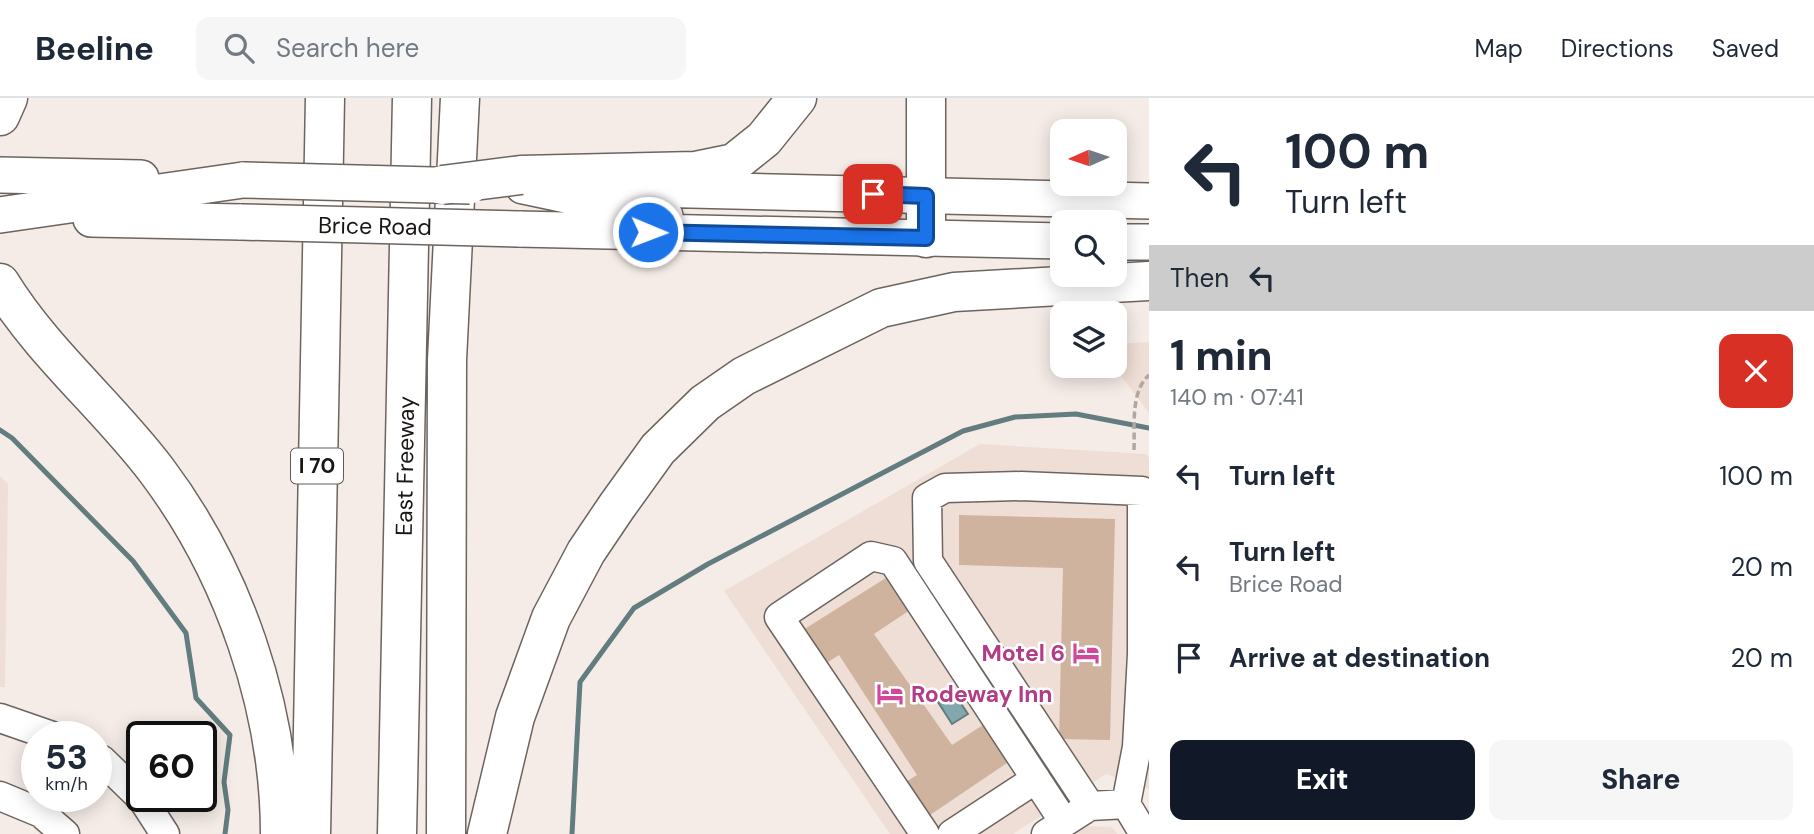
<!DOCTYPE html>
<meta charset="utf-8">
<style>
body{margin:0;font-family:"DM Sans",sans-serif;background:#f6f6f7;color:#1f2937;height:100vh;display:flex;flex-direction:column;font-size:26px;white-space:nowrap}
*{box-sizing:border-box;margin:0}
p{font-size:23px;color:#747a83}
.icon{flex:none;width:38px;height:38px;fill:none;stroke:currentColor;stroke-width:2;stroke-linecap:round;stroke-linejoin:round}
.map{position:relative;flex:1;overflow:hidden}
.details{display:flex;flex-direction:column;background:#fff;width:665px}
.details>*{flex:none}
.top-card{background:#fff;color:#1f2937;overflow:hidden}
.needle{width:46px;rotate:267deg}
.fabs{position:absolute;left:1050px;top:21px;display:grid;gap:14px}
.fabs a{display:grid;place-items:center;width:77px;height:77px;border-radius:14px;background:#fff;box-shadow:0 4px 18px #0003;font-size:35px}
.speed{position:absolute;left:21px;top:623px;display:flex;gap:14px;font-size:35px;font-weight:700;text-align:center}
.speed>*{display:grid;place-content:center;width:91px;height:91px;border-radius:50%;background:#fff;box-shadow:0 4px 18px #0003;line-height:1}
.speed small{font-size:18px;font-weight:400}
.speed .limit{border:4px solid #111;border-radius:10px;background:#fff;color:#111}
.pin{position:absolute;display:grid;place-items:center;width:60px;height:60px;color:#fff;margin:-30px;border-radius:14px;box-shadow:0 4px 10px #0006}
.me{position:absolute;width:77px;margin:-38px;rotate:91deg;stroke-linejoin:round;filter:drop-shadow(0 0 5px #0008)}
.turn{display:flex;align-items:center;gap:24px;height:147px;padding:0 21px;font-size:32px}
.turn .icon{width:91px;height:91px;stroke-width:2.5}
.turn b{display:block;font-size:49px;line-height:60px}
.then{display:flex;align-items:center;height:66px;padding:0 21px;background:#0003;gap:14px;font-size:26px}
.round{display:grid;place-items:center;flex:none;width:74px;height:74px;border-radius:14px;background:#f6f6f7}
.overview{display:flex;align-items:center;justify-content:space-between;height:119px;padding:0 21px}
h1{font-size:42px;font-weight:800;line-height:52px}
.action{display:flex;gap:14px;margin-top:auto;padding:14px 21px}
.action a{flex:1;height:80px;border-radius:14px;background:#111827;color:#fff;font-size:28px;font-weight:800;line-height:80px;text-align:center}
.action a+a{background:#f6f6f7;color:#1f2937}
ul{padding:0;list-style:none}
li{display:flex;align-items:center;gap:21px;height:91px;padding:0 21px}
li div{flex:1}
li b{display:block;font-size:26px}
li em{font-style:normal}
header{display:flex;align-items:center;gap:42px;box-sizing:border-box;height:98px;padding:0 35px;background:#fff;border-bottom:2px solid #e0e1e3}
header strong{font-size:33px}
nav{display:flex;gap:38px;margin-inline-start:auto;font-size:24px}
.search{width:490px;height:63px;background:#f6f6f7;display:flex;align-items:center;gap:18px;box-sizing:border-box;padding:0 24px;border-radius:14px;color:#747a83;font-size:26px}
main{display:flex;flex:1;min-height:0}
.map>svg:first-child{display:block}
</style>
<header>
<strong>Beeline</strong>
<div class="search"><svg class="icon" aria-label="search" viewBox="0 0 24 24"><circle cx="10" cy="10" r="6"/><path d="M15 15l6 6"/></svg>Search here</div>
<nav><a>Map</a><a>Directions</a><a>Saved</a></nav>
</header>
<main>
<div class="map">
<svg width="1149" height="736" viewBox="0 0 1149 736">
<rect width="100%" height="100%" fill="#f5ece7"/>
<path fill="#efded5" d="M1149,244v71l-35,-47 1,-22z
M980,346l166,10 3,4v331l-43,-15 -93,60h-123l-166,-243z
M0,378l8,8 -3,203h-5z
M1087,728l25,1 5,7h-42z"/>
<path fill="#82a8ae" stroke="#627c80" stroke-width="2" d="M953,594l15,22 -16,10 -14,-22z"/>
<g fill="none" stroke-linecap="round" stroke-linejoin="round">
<path stroke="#627c80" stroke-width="5" d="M0,332l12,8 121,123 53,72 10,65 34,37 -6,47 4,28 -3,24
M572,736l8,-152 54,-74 74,-44 255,-133 52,-14 61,-3 73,14"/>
</g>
<path fill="#cfb39e" d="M959,417l156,4 -5,221 -51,-1 4,-171 -104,-3z
M889,478l21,34 -36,24 78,111 34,-22 24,38 -83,56 -23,-34 13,-8 -78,-120 -14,9 -22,-34z"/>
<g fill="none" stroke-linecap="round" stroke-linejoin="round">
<g stroke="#6c645f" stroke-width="31">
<path id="minor" d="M0,620l55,19
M96,659l6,3 41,40 22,34
M0,698l41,17 24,21
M1090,708l-162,-245 -1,-63 18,-10 76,-2 121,5v163l-5,93 -11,57
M925,736l-146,-217 92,-61 22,5 171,261
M952,736l84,-55
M1046,736l44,-28 36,-2 18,30"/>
</g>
<g stroke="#6c645f" stroke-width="38">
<path id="major" d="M0,77l141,3
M523,88l142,30
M649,91l500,12
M0,117l243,-35
M91,121l150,3
M519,131l543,12
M1115,144h34"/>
</g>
<g stroke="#6c645f" stroke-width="41">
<path id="highway" d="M926,0v140
M0,18l8,-18
M521,77l174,-4 39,-8 30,-24 33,-41
M0,185c43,70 108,123 157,188 76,101 123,236 123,363
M311,736l14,-736
M397,736l15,-736
M446,736l1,-474 13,-262
M487,736l28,-117 36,-99 35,-66 31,-46 41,-57 47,-46 39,-27 137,-68 73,-16 195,-11"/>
</g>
<path stroke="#aea7a3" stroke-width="3.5" stroke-dasharray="7 3.5" stroke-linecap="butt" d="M1134,352c1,-23 -4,-58 15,-75"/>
<use href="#minor" stroke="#fff" stroke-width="28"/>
<use href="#major" stroke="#fff" stroke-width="35"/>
<use href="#highway" stroke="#fff" stroke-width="38"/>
<g stroke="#6c645f" stroke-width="38" stroke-linecap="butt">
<path id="major-bridge" d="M243,82l227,6
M241,124l278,7"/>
</g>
<g stroke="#6c645f" stroke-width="41" stroke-linecap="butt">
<path id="highway-bridge" d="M442,87l79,-10"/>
</g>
<use href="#major-bridge" stroke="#fff" stroke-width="35"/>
<use href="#highway-bridge" stroke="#fff" stroke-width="38"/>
</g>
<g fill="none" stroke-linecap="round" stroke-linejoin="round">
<g stroke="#114b97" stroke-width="18">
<path id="route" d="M648,134l278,6v-42l-53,-2"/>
</g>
<use href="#route" stroke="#1a73e8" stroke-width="12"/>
</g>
<defs>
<g id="hotel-bare" transform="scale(2.1)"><path d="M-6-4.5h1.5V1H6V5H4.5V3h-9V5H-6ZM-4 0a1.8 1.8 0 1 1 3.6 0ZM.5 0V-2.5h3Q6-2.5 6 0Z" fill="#d1479c" stroke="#fff" stroke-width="2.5" paint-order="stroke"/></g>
</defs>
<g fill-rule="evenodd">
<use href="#hotel-bare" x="1086" y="555"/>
<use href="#hotel-bare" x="890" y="596"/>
</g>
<g text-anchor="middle" stroke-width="5" stroke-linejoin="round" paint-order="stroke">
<rect fill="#fff" stroke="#5e5c5a" stroke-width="2" x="291" y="350.5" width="52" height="35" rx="5"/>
<g font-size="21" font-weight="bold" fill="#191614">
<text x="317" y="375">I 70</text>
</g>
<g font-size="23" fill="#191614" stroke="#fff">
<text transform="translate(375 128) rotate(1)" y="8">Brice Road</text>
<text transform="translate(405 368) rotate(-89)" y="8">East Freeway</text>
</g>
<g font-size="23" font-weight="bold" fill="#b23c85" stroke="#fff" text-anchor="end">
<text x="1065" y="563">Motel 6</text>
<text x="911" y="604" text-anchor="start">Rodeway Inn</text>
</g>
</g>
</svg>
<div class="fabs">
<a><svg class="needle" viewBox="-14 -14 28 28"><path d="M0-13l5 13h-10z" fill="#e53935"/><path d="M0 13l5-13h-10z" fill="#747a83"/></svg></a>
<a><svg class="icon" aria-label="search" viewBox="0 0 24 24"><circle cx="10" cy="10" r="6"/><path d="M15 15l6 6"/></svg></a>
<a><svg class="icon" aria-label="layers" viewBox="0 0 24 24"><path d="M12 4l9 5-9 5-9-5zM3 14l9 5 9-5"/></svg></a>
</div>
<div class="speed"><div>53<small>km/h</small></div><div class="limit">60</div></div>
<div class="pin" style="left:873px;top:96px;background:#d93025"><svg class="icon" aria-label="arrive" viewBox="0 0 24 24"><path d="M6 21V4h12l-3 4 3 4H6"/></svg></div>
<svg class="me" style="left:648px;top:134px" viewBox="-20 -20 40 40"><circle r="17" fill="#1a73e8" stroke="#fff" stroke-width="3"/><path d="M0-11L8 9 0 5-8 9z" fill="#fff"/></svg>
</div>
<section class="details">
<div class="top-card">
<div class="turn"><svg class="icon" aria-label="left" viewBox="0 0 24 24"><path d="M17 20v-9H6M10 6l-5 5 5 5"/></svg><div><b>100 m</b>Turn left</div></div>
<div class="then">Then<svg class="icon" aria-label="left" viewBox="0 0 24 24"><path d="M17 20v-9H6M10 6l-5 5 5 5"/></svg></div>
</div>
<div class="overview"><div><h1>1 min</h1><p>140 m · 07:41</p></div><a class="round" style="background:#d93025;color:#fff"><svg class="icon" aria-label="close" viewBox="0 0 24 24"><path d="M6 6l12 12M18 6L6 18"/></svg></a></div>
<ul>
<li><svg class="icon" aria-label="left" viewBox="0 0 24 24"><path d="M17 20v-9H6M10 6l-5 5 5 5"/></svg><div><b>Turn left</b></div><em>100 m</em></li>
<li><svg class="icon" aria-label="left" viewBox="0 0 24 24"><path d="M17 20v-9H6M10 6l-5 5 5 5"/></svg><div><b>Turn left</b><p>Brice Road</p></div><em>20 m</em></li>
<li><svg class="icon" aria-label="arrive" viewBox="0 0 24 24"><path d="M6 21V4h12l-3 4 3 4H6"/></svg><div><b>Arrive at destination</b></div><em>20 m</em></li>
</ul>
<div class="action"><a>Exit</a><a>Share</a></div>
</section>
</main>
